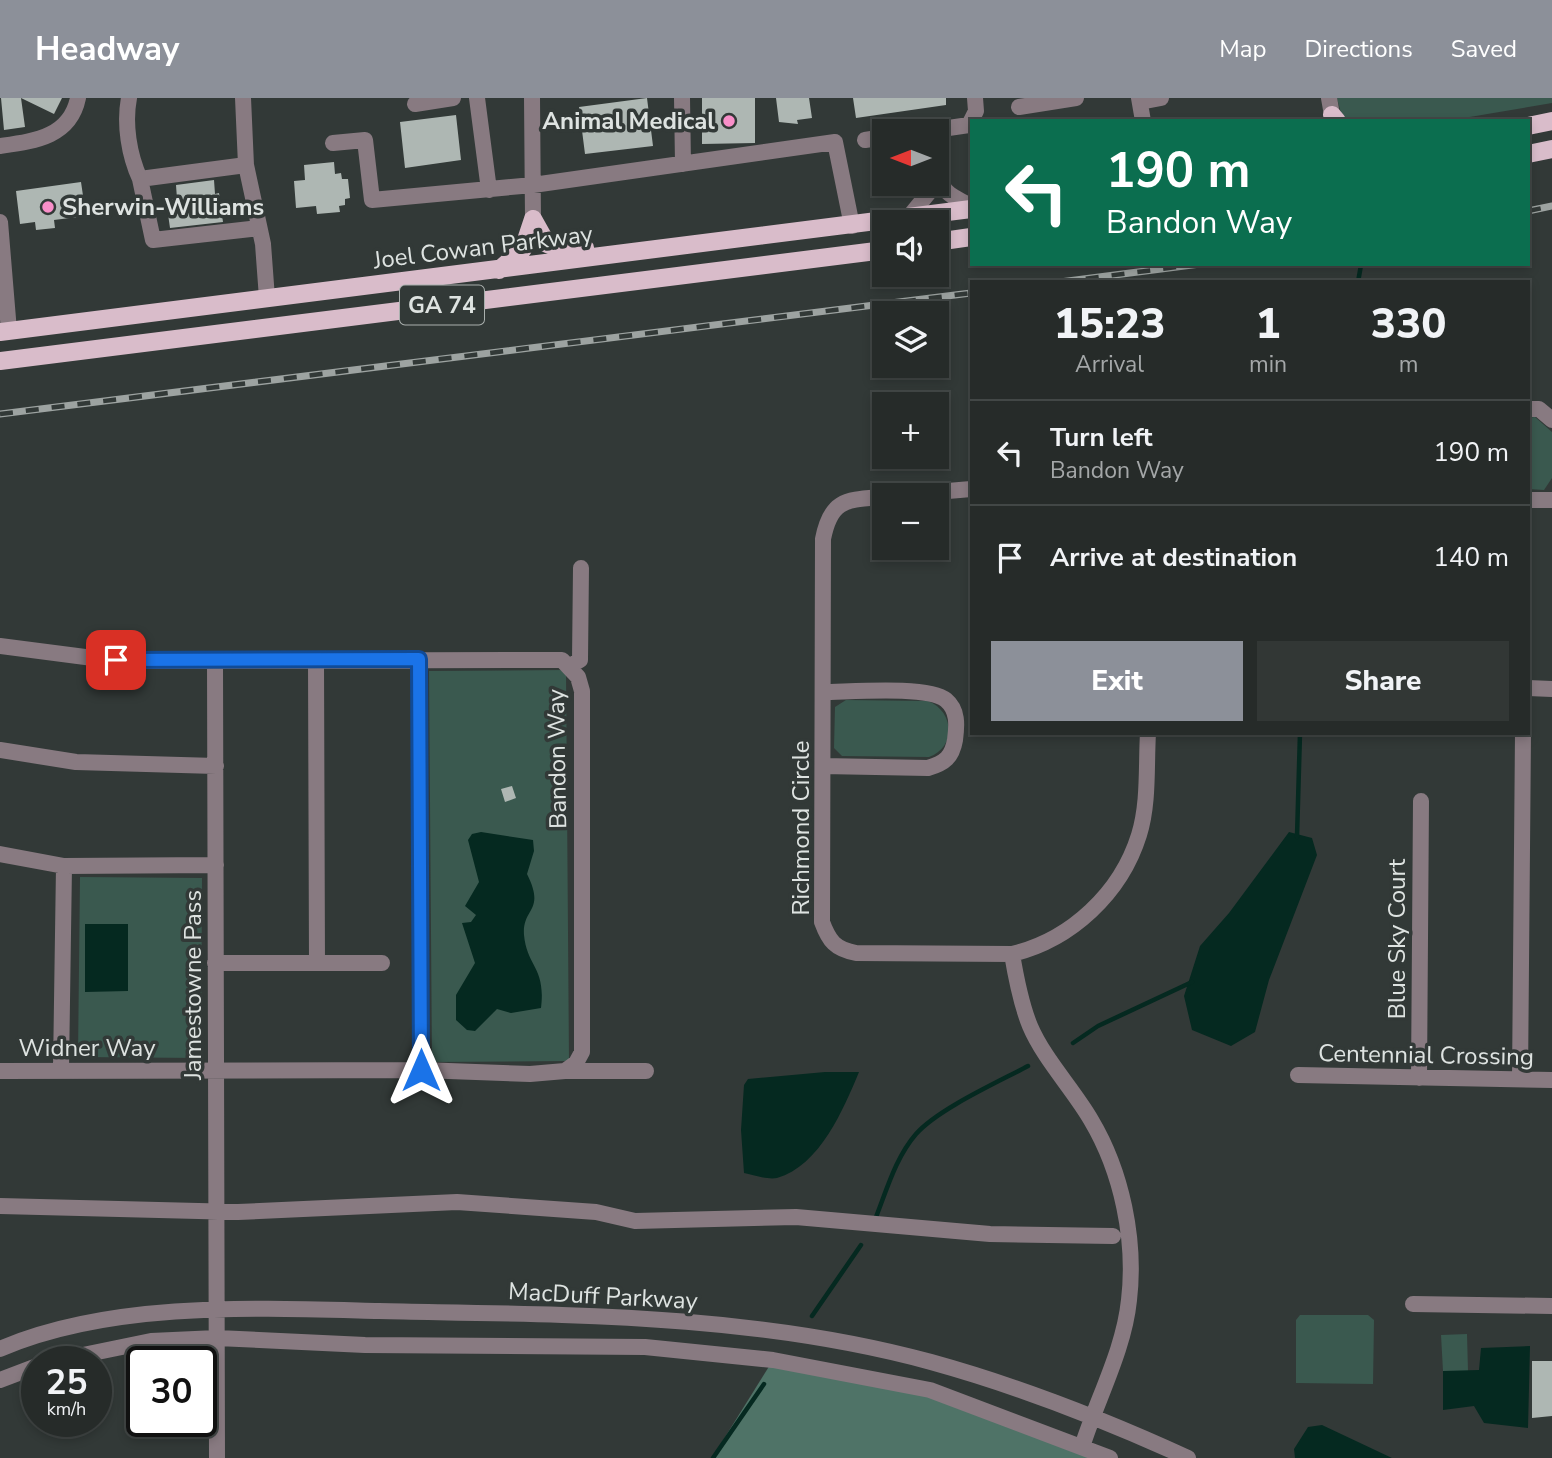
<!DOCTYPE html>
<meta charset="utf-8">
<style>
body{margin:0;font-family:"Nunito Sans",sans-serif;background:#323735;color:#f1f3f6;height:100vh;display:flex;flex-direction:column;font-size:26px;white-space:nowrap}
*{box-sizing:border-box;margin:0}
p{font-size:23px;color:#a4a7a8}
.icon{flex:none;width:38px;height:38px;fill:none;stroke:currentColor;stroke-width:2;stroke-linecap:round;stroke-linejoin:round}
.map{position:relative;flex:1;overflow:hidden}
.side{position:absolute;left:970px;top:182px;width:560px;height:455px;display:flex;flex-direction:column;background:#262b29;border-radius:0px;box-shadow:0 4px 10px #0003,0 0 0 2px #424746}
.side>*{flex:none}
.top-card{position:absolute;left:970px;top:21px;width:560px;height:147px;border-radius:0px;box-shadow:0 4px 10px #0003,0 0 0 2px #424746;background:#0b6e4f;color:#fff;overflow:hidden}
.needle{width:46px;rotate:270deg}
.buttons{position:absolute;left:872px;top:21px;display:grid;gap:14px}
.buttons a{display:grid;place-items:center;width:77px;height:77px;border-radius:0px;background:#262b29;box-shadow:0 4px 10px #0003,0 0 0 2px #424746;font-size:35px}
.speed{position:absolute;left:21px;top:1248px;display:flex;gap:14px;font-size:35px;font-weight:700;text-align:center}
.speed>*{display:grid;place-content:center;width:91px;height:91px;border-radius:50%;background:#262b29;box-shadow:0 4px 10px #0003,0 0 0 2px #424746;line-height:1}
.speed small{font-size:18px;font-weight:400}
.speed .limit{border:4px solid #111;border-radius:10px;background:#fff;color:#111}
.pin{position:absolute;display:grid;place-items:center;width:60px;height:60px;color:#fff;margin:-30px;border-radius:14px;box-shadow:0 4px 10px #0006}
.me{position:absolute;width:77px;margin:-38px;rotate:0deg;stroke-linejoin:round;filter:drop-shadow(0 0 5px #0008)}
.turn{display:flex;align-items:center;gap:24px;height:147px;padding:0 21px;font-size:32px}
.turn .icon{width:91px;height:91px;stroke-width:2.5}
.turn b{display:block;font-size:49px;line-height:60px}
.eta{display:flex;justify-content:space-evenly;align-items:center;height:119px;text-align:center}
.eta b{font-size:42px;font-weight:800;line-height:49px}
.button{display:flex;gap:14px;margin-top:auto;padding:14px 21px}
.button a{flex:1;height:80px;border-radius:0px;background:#8c9099;color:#fff;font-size:28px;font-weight:800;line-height:80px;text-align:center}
.button a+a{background:#323735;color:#f1f3f6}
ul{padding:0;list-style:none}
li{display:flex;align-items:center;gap:21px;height:105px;padding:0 21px;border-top:2px solid #424746}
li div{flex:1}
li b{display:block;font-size:26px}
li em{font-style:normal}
header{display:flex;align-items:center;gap:42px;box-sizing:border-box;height:98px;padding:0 35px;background:#8c9099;color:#fff}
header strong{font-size:33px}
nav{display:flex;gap:38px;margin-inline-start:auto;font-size:24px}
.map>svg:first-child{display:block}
</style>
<header>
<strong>Headway</strong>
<nav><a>Map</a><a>Directions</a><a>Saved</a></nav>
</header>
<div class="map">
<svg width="1552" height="1360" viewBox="0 0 1552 1360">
<rect width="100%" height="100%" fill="#323937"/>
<path fill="#3a594f" d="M1337,0h215v5l-106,18h-103z
M1535,319l17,15v46l-8,12 -16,-1v-71z
M566,572l3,391 -137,1 -3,-391z
M846,602l82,1c26,10 29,46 1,56l-87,-1 -8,-8 1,-41z
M80,779l122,1 -1,180 -123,-1z
M1300,1217h68l6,5 -1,64 -77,-1v-63z
M1467,1236l1,37h-25l-2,-36z"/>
<path fill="#4f7367" d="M773,1262l157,30 176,68h-394z"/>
<path fill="#052920" d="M481,734l52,8 1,11 -7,23c19,38 -5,33 -3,61 3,32 22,32 17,73l-30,5 -14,-4 -22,22 -8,-1 -11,-10v-25l19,-32 -13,-40 9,-1 5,-7 -11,-9 14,-24 -11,-42 4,-6z
M1289,734l23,6 5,17 -48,125 -14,52 -24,14 -39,-16 -8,-34 16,-50 29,-33z
M85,826h43v67l-43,1z
M825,974h34c-15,36 -39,94 -82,106 -9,2 -24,-3 -33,-5l-3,-43 3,-45 4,-6z
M1530,1248l-2,82 -44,-5 -10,-17 -31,4v-39l36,-1 2,-22z
M1322,1327l70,33h-97l-1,-9 14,-22z"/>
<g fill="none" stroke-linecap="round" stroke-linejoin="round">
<path stroke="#052920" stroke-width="4.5" d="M1358,184l3,-17
M1297,739l3,-104
M1073,945l25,-17 94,-44
M876,1119c11,-28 20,-60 40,-83 22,-25 82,-52 112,-68
M812,1218l49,-71
M713,1360l51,-74"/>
</g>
<path fill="#aeb7b3" d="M1,0h61l-8,16 -33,-16 4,29 -21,3z
M647,0l6,48 -68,8 -6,-47z
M702,0h53v45l-53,1z
M776,0h33l3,20 -15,2 1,4 -19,-2z
M853,0h93v7l-90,13z
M456,17l5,45 -56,8 -5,-46z
M334,64l1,12 6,-1 1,6h6l2,19 -5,1v6l-6,1 1,6 -23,2 -1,-8 -20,2 -2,-27 11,-1 -1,-15z
M214,82l1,14 4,-1 4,29 -53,6 -4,-28 11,-1 -1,-14z
M81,84l5,34 -32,4 1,8 -19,2 -1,-8 -15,2 -4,-33z
M512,688l4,12 -11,4 -4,-13z
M1532,1263h20v55l-20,2z"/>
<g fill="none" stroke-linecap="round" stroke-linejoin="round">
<path stroke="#887a81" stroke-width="16" d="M129,0c-5,26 0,57 11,81
M243,0l3,67
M477,0l12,92
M532,0l1,121
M682,0l1,66
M1139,0l4,23
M1329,0l3,17
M1140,4l21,-4
M415,6l38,-6
M1019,9l57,-9
M928,33l41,-6 7,-14 -1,-13
M865,42l19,-3
M333,45l32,-3 7,60 161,-15 302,-43 17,84
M0,48c35,-5 70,-9 78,-48
M936,67c5,27 11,29 35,41
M908,120l23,-28 -1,-6
M0,124l9,109
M259,130l-106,12 -13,-61 106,-14 17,79 4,54
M1528,311h11l13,11
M902,397l69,-6
M884,399c-37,3 -53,1 -61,42l-1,383c7,19 13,27 34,31l156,1c59,-14 109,-61 127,-119 10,-32 7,-69 9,-102
M1528,402h24
M0,548l116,15 446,-1 16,17 4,14v361l-6,11 -11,8 -35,3 -109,-4 -421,1
M419,561l2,411
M215,563l2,797
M316,563l1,302
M570,568l10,-6 1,-92
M1528,590l24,1
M0,652l76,12 140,4
M823,668l105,2c17,-5 24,-11 27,-28 2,-15 3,-30 -9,-40 -18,-15 -98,-8 -123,-8
M0,756l64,12 152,-1
M1012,856c4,24 9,50 18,72 14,33 43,63 61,94 31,52 45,120 38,180 -5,50 -32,99 -47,147
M215,865h167
M61,971l3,-203
M565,973h81
M1298,977l254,5
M1419,980l2,-277
M1520,981l3,-346
M0,1108l238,6 219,-10 139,10 39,9 161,-4 194,17 123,2
M1413,1206l139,2
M0,1251c111,-48 259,-41 379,-38 184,4 373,2 552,51 87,24 174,58 257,96
M49,1264l102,-21 66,-3 148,7 280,2 128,13 157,30 180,68
M0,1282l37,-14"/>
<path stroke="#d9bcca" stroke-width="18" d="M1332,17l5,6
M1528,28l24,-5
M1528,56l24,-5
M533,121l14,25 18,6 20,-2
M936,144l35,-5
M499,172l24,-21 10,-30
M0,234l971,-123
M0,263l884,-111"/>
<g stroke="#9da3a1" stroke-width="7">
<path id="rail" d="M1528,113l24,-5
M1060,184l140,-18
M0,316l971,-121"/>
</g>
<use href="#rail" stroke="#323937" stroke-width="4.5" stroke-dasharray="13" stroke-linecap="butt"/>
</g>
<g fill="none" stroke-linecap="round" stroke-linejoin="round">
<g stroke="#114b97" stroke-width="18">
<path id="route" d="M116,562l303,-1 2,411"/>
</g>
<use href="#route" stroke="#1a73e8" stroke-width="12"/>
</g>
<g fill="#f98fc9" stroke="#323937" stroke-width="2.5">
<circle cx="729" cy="23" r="7"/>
<circle cx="48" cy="109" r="7"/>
</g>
<g text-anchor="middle" stroke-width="7" stroke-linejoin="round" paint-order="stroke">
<rect fill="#323937" stroke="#aab0ae" stroke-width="2" x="400" y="187.5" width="84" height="39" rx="5"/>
<g font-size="23" font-weight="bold" fill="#dee3e1">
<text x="442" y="215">GA 74</text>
</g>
<g font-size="24" font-weight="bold" fill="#dee3e1" stroke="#323937" text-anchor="end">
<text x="715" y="31">Animal Medical</text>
<text x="62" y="117" text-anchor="start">Sherwin-Williams</text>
</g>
<g font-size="24" fill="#dee3e1" stroke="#323937">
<text transform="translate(483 149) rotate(-7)" y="8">Joel Cowan Parkway</text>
<text transform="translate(557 661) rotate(-91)" y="8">Bandon Way</text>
<text transform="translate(801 730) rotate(-90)" y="8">Richmond Circle</text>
<text transform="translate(1397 841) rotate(-90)" y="8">Blue Sky Court</text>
<text transform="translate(193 887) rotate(-90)" y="8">Jamestowne Pass</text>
<text x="87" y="958">Widner Way</text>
<text transform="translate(1426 957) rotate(1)" y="8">Centennial Crossing</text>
<text transform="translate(603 1198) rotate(3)" y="8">MacDuff Parkway</text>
</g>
</g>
</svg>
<div class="buttons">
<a><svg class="needle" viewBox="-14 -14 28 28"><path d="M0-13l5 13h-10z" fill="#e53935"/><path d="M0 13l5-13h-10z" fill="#a4a7a8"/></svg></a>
<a><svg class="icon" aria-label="sound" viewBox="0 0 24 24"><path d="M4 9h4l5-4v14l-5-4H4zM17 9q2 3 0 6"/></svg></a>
<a><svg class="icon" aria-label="layers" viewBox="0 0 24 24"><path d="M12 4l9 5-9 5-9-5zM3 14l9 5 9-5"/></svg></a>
<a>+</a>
<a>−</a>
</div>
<div class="speed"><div>25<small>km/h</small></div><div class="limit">30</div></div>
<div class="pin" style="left:116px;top:562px;background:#d93025"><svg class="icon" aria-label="arrive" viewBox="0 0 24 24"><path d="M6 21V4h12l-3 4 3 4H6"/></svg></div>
<svg class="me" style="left:421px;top:972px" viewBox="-20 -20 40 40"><path d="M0-17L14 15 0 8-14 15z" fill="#1a73e8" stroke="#fff" stroke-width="4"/></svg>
<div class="top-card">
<div class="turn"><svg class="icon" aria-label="left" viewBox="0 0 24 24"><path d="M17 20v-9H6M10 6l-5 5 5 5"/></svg><div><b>190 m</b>Bandon Way</div></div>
</div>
<section class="side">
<div class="eta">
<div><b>15:23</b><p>Arrival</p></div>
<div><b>1</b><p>min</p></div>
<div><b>330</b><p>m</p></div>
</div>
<ul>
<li><svg class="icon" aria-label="left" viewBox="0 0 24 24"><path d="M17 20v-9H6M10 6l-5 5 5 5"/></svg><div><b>Turn left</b><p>Bandon Way</p></div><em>190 m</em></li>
<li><svg class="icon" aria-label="arrive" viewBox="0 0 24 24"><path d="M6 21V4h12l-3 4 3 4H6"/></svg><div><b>Arrive at destination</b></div><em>140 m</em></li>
</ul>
<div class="button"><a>Exit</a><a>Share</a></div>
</section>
</div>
